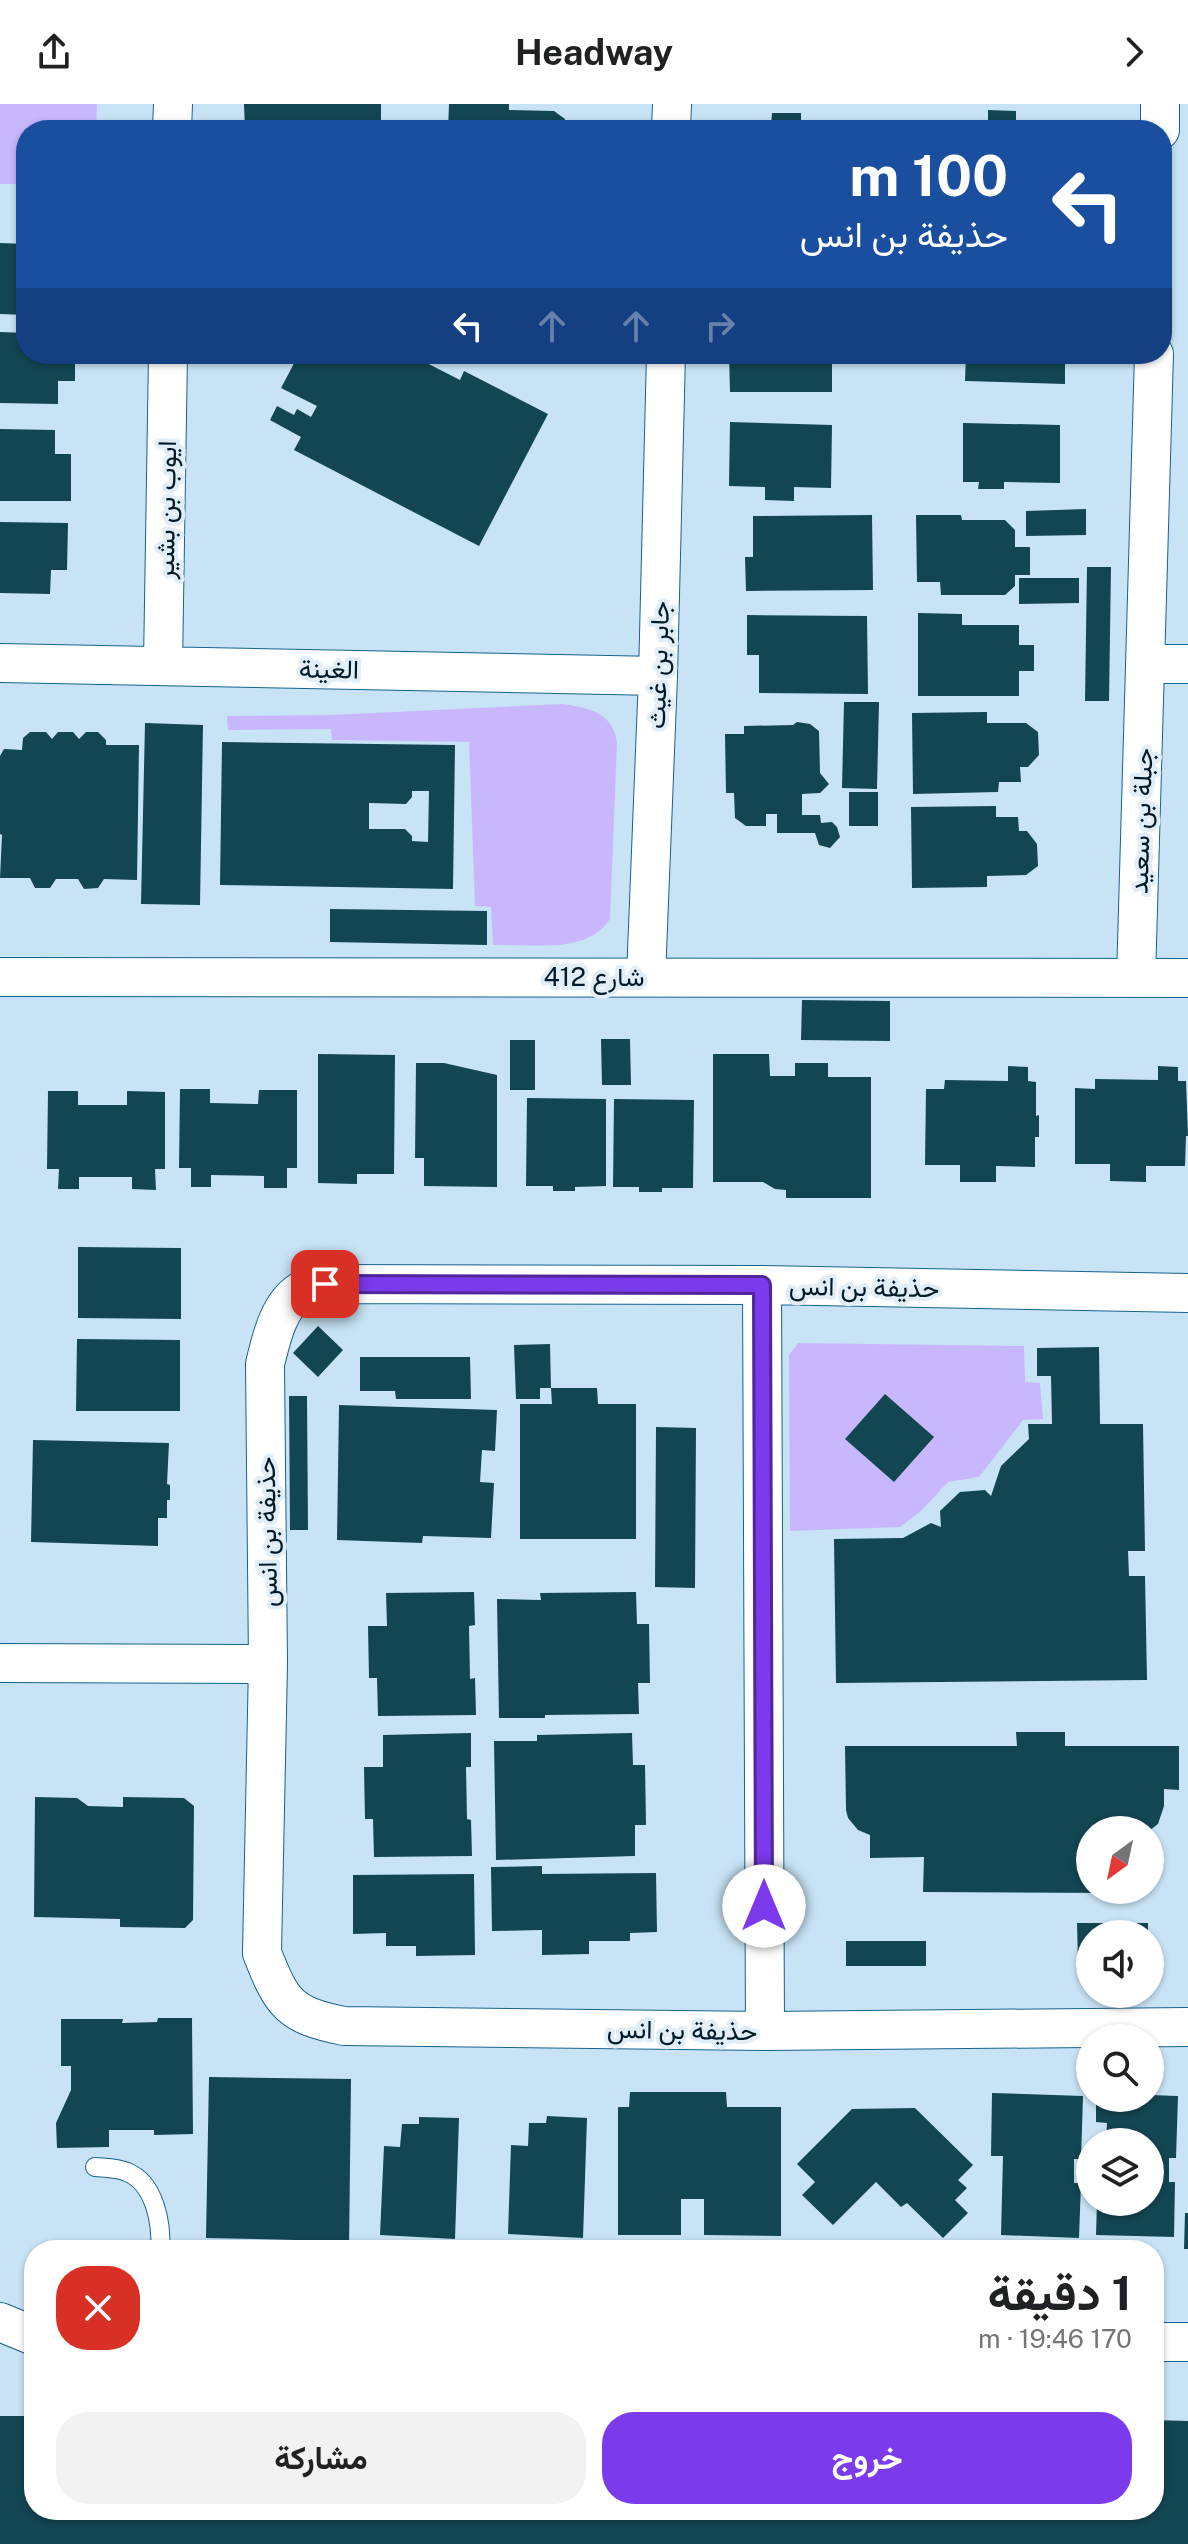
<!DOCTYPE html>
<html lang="ar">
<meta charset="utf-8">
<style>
body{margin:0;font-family:"Public Sans",Vazirmatn,sans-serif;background:#f2f2f2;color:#202124;direction:rtl;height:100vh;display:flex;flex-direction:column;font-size:30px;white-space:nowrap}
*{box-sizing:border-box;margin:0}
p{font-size:26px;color:#757577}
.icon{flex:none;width:44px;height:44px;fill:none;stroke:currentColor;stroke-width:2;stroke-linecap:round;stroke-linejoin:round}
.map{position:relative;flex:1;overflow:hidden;direction:ltr}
.drawer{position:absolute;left:24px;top:2136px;width:1140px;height:280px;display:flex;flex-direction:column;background:#fff;border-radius:32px;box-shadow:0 2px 6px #0004;direction:rtl}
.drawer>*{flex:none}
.guide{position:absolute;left:16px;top:16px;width:1156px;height:244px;border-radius:32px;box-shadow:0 2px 6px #0004;direction:rtl;background:#1a4fa0;color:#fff;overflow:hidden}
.needle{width:52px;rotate:213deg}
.buttons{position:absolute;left:1076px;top:1712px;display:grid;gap:16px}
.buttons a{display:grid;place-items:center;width:88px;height:88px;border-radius:50%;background:#fff;box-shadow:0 2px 6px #0004;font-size:40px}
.pin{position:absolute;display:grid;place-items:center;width:68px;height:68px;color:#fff;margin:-34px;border-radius:16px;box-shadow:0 4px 12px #0006}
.me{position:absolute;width:88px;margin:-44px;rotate:0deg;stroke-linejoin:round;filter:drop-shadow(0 0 6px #0008)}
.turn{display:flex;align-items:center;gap:28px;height:168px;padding:0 32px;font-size:36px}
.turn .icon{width:104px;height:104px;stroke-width:2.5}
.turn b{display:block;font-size:56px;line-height:68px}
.lanes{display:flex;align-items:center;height:76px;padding:0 32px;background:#0003;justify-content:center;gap:40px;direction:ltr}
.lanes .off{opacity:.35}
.round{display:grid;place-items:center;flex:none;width:84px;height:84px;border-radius:32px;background:#f2f2f2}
.head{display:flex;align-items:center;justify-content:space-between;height:136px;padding:0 32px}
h1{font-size:48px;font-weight:700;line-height:60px}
.button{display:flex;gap:16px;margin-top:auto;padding:16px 32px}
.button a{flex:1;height:92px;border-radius:32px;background:#7c3aed;color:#fff;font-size:32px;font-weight:700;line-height:92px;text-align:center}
.button a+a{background:#f2f2f2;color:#202124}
header{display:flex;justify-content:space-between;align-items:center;height:104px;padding:0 32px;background:#fff;font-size:36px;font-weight:700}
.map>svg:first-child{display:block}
</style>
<header><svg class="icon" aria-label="forward" viewBox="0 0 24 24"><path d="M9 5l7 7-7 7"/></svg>Headway<svg class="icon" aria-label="share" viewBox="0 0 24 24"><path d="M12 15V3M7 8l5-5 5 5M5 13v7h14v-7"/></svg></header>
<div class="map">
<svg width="1188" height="2440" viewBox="0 0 1188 2440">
<rect width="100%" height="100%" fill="#c8e3f5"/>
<path fill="#c9b7fe" d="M0,0h97l-1,26h-70v54h-26z
M563,600c26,4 51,9 54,39l-7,176c-23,36 -79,25 -117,26l-2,-38 -16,-1 -6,-164 -137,-2 -1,-11 -103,1 -1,-14 104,-1z
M798,1239l226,3 1,36 15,1 3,36 -20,1 -44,57 -31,5 -27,29 -21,16 -110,4 -1,-176z"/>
<path fill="#124652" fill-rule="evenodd" d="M244,0h137v26h-136z
M449,0h60v6l45,1 11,8v11h-117z
M988,6l28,1v12l55,2v5h-100v-8h17z
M772,9h29v13h36v4h-102v-3l36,-1z
M0,139l26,1v71l-26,-1z
M0,228l26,1v21h49v27h-17v23l-58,-1z
M299,250h110l51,26 4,-9 84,43 -69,132 -185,-96 7,-13 -31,-17 7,-14 17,9 3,-6 14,8 6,-11 -36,-18z
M729,250h103v38h-102z
M966,250h99v30l-100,-3z
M730,318l102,3 -1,63 -37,-1v14l-29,-1v-13l-36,-1z
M963,319l97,2v58l-56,-1v7h-26l1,-7h-16z
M0,325l55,1v24h16v47h-71z
M1086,405v26l-60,1v-25z
M872,411l1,75 -127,1 -1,-34h8v-41z
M916,411h45l1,5h43l10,10v17h15v28h-15v11l-10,9h-64l-1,-13h-23z
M0,418l68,1 -1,47h-16l-1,24 -50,-1z
M1087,463h24l-2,134h-24z
M1019,474h60v25l-60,1z
M918,509l44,1v11h57v20h15v26h-15v25h-101z
M747,511l120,1 1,78 -109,-1v-38h-12z
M844,598h35l-2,87 -35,-1z
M987,608v11h39l12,9 1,23 -11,12h-8l1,15h-22l-1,10 -85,2 -1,-81z
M797,618l13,2 9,7 1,42 9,11 -9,9 -18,1v21h18l1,8 11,-1 5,5 3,10 -10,11 -11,-3 -4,-12h-38v-19h-11v12h-20l-11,-8 -1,-25h-8l-1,-59h19v-8l49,-1z
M145,619l58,2 -3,180 -59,-1z
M30,628h16l6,7 6,-7h15l6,7 7,-7h12l8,8v5h33l-2,135 -33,-1 -6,9 -14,1 -6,-10h-22l-6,9h-15l-5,-10h-30l2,-43 -2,-1v-78l4,-7 18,1 1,-12z
M222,638l233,3 -2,144 -233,-4zM412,687h17l-1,51 -16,-1v-5l-7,-7h-36v-26l37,1 6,-7z
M849,688h29v34h-29z
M996,702v11h22l1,14h8l10,13 1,22 -12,9 -39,1v11l-75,1 -1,-81z
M330,805l157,2v34l-157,-3z
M802,896l88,1v40l-89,-1z
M601,935h29l1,46h-29z
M510,936h25v50h-25z
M318,950l77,1 -1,119h-37v10l-39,-1z
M713,950h56l1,22h25v-13h33v14h43v121h-85v-8l-11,-1 -12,-7h-50z
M416,959h28l53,12v112l-73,-1v-28h-9z
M1008,962l20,1v14l8,1v34l3,-1v22h-4v30l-39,-1v16h-36v-17h-35l1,-76h18l1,-9 63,1z
M1158,962l20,1v14h8l2,55h-2l-1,30h-39v16l-36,-1v-17h-35v-76l20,1v-10l63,1z
M180,985h30v14l48,1 1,-14h38v78h-10v20h-23v-12l-53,-1v12h-20v-19h-12z
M48,987h30v14h49v-14l38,1v77h-10l1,21 -24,-1v-12h-53v12h-21l1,-20h-12z
M527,994l79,1v87l-31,1v4h-22v-5h-27z
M614,995l80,1 -1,88h-31v4h-23v-5h-26z
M78,1143l103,1v71l-103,-1z
M318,1222l25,24 -25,27 -25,-24z
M77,1235l103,1v71h-104z
M550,1240l1,44h-11v11h-24l-2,-54z
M1099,1243l1,77h43l2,127h-17l1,25h16l2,104 -311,3 -2,-144 69,-1 28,-15 10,4 -1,-16 20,-19 25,-2 6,6 10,-30 28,-27 -1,-15h24l-1,-48h-14v-28z
M360,1253h110l1,42h-75l-1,-8h-35z
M551,1284h46l1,16h38v135h-116v-135h32z
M885,1290l49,43 -40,45 -49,-43z
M289,1292h18l1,134h-18z
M339,1301l158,5 -2,41 -13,-1 -2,32 14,1 -3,55 -68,-2 -1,7 -85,-3z
M656,1323l40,1 -1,160 -40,-1z
M33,1336l136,3 -2,41 3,1v15h-3v18h-9v28l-127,-4z
M474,1488l1,33 -6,1 1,53 5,-1 1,37 -98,1 -1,-38h-8l-1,-52h19l-1,-33z
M636,1488l1,32h12l1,59h-12l1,31 -94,1v3h-46l-2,-119 44,1 -1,-7z
M1016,1628h49v14h114v44l-15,-1v17l-6,18 -8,6h-60v60h22v3l-189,-1 1,-35 -54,1v-23l-12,-5 -10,-12 -2,-8 -1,-64h172z
M471,1629v34h-5l1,52 4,1 1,36 -98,1 -1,-38h-8l-1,-52h19v-32z
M632,1629l1,32h12l1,60h-11v31l-139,4 -2,-119h43v-6z
M35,1693l42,1 11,8 35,1v-10l61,1 10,8 -1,114 -8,8 -65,-1v-8l-86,-2z
M542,1762v8l114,-1 1,59 -27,1v8h-41v13l-47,1v-25l-50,1 -1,-64z
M474,1770l1,81 -59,1v-10h-30v-13l-33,1v-59z
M1077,1819h71v11h-58v26h-12z
M846,1837h80v25h-80z
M158,1914h34l1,116 -39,1v-5h-45v17l-52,1 -1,-25 15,-33v-24h-10v-47h62l-1,4 35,-1z
M209,1973l142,2 -2,171h-52v-10l-91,-2z
M630,1988h96l1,15h54v129l-77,-1v-36h-23v36h-63v-128h11z
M992,1989l91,3 -2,63h-7v24h7l-2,55 -78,-3 2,-79h-12z
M1150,1991l28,1 -2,62h-7v24h6l-1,55 -78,-2 1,-33h53v-60h-44l1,-19 -11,-1v-24h54z
M915,2004l58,57 -15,15 9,8 -12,12 13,13 -25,25 -36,-35 -6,4 -25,-25 -43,43 -31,-30 13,-13 -18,-18 55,-55z
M547,2012l40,2 -4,120 -75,-4 3,-89 17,1 1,-23h17z
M419,2013l40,1 -4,121 -75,-4 4,-89 16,1 2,-23h17z
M1185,2109h3v36h-4z
M0,2312h34v94h1120v-90l34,1v123h-1188z"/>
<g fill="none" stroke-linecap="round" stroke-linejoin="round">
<g stroke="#15638a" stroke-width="20">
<path id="service" d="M95,2063c10,1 23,1 32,5 28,11 35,52 33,78"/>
</g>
<g stroke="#15638a" stroke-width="40">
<path id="minor" d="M172,26l1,-26
M671,26l1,-26
M1160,26v-26
M0,559l658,13
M1145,560h43
M163,561l5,-311
M0,873l1188,1
M646,873l12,-301 8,-322
M1136,874l18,-624
M762,1181l3,746
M1188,1189l-426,-8 -437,-1c-7,2 -18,3 -24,7 -23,14 -30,49 -36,73l3,300 -6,289c20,51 27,62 82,73l421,5 423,-4
M0,1559l268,1
M0,2218l34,14
M1154,2238h34"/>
</g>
<use href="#service" stroke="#fff" stroke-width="18"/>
<use href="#minor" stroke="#fff" stroke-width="38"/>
</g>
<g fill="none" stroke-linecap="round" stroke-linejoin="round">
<g stroke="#51269a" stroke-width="20">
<path id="route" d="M325,1180l437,1 2,621"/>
</g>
<use href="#route" stroke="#7c3aed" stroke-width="14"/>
</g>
<g text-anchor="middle" stroke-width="8" stroke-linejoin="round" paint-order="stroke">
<g font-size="26" fill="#001a29" stroke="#e1eef7">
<text transform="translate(166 406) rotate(-89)" y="9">ايوب بن بشير</text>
<text transform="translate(658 561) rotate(-88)" y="9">جابر بن غيث</text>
<text transform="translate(329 565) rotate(1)" y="9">الغينة</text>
<text transform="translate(1141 717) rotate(-88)" y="9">جبلة بن سعيد</text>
<text x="594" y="882">شارع 412</text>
<text transform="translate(864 1183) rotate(1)" y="9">حذيفة بن انس</text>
<text transform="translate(267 1428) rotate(-91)" y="9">حذيفة بن انس</text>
<text transform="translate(682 1926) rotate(1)" y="9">حذيفة بن انس</text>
</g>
</g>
</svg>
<div class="buttons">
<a><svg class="needle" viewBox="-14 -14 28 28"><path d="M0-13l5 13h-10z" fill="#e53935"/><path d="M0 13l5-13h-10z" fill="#757577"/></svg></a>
<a><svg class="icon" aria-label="sound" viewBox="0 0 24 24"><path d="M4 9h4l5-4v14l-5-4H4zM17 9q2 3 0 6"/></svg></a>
<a><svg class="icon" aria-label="search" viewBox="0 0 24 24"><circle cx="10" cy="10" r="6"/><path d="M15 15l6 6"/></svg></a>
<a><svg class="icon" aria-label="layers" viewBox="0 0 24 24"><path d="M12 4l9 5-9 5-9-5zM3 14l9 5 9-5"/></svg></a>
</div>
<div class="pin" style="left:325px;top:1180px;background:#d93025"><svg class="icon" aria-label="arrive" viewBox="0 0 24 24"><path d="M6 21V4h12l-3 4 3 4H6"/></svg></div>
<svg class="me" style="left:764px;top:1802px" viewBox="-20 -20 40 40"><circle r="19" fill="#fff"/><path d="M0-13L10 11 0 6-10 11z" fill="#7c3aed"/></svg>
<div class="guide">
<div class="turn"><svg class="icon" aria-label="left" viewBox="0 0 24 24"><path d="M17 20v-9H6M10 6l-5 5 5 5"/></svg><div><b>100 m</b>حذيفة بن انس</div></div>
<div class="lanes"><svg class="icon" aria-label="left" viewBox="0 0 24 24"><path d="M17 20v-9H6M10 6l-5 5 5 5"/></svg><svg class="icon off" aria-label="ahead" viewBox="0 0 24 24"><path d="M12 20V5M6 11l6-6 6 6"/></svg><svg class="icon off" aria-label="ahead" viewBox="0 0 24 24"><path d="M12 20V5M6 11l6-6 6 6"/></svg><svg class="icon off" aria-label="right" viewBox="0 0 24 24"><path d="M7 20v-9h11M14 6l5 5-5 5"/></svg></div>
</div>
<section class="drawer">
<div class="head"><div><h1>1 دقيقة</h1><p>170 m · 19:46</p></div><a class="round" style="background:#d93025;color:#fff"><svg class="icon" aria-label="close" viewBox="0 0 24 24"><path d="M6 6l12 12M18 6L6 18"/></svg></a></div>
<div class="button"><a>خروج</a><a>مشاركة</a></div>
</section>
</div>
